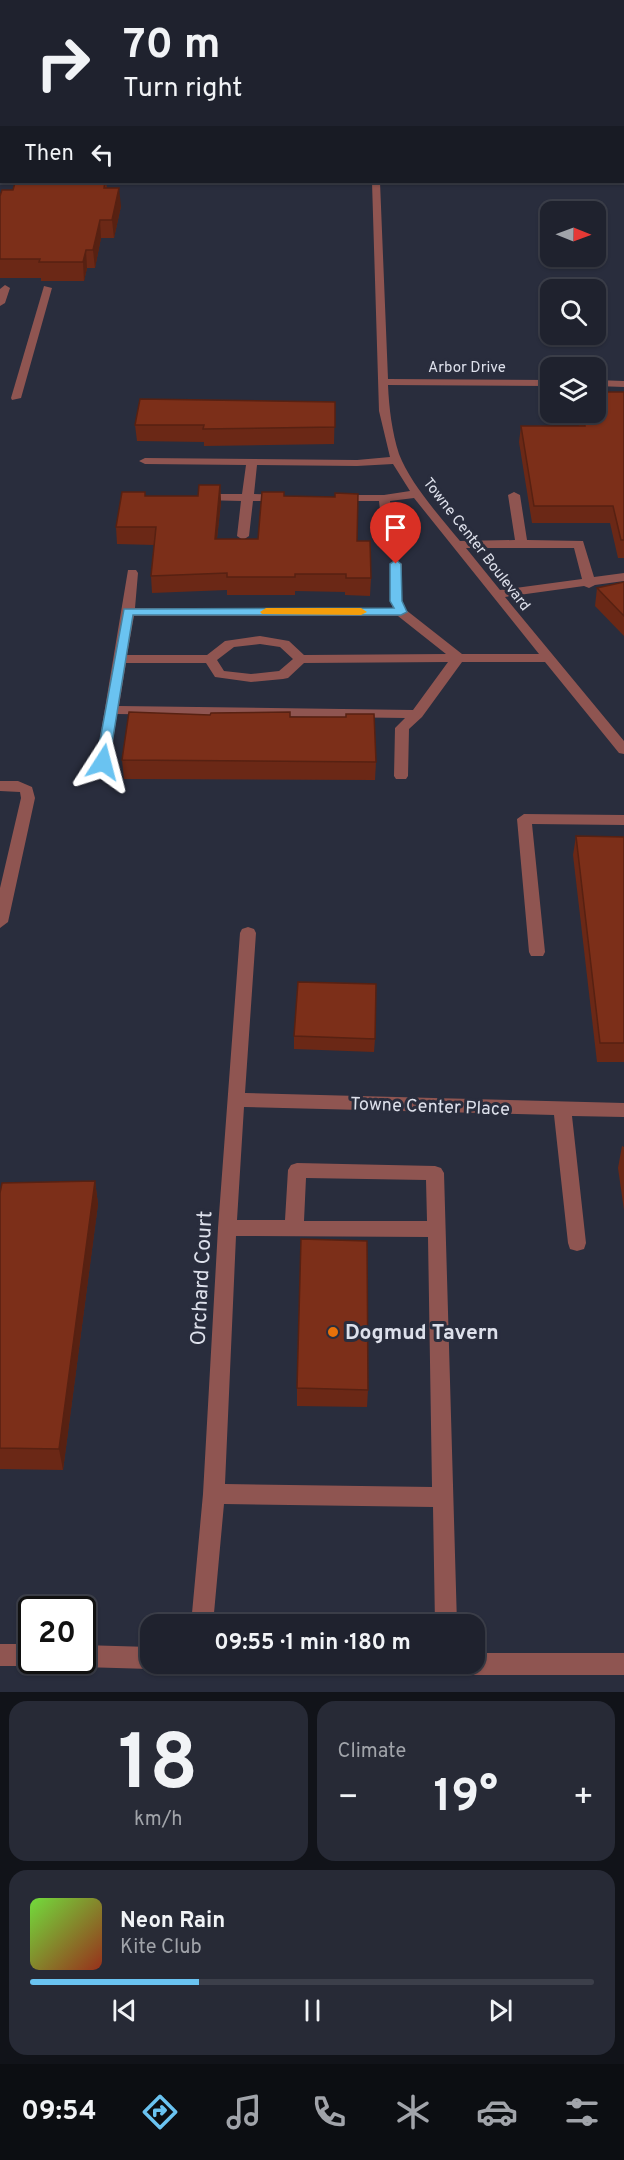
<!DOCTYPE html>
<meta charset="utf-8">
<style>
body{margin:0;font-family:Overpass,sans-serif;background:#272a36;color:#f1f3f6;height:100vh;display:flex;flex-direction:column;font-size:22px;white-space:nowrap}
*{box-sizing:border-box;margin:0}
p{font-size:20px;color:#a1a4aa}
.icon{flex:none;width:33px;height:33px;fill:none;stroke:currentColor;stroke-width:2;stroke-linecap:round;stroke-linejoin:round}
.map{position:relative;height:1692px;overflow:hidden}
.sheet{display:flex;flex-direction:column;gap:9px;padding:9px;background:#111319;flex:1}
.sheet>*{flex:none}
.hud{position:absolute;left:0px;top:0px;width:624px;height:183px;box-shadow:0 2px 4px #0004,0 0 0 2px #3c3f4a;background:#1f222e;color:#f1f3f6;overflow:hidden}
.needle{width:39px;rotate:91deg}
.tools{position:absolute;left:540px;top:201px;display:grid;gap:12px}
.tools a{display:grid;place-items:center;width:66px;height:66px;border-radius:12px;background:#1f222e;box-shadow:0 2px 4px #0004,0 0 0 2px #3c3f4a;font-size:30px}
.speed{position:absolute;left:18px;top:1596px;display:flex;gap:12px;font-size:30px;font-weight:700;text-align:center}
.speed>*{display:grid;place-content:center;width:78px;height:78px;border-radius:50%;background:#1f222e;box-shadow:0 2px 4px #0004,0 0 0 2px #3c3f4a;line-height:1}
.speed .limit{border:3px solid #111;border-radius:9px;background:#fff;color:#111}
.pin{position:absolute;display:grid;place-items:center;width:51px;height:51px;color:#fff;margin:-62px -26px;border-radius:50% 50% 50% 0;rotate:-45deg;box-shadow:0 0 6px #0007}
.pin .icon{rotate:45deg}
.me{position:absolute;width:66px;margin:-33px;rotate:9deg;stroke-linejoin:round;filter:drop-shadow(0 0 4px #0008)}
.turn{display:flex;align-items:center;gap:21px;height:126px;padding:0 24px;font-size:27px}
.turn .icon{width:78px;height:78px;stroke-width:2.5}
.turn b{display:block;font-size:42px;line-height:51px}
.then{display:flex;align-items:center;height:57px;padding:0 24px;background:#0003;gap:12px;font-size:22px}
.big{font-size:45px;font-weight:700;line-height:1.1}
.sheet .widget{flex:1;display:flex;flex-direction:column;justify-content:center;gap:9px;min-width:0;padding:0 21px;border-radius:18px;background:#272a36}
.sheet .dial{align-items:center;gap:0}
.dial b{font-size:78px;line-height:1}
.song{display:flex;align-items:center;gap:18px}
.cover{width:72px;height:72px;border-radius:9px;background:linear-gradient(135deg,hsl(100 70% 55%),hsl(10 70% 35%))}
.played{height:6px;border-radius:3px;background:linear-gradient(90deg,#6ac3f1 30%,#3c3f4a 30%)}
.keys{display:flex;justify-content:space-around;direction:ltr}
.heat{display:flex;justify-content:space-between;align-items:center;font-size:33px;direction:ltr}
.sheet .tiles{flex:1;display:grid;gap:9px;grid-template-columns:1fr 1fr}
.widget:last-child{grid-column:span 2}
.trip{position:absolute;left:140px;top:1614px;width:345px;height:60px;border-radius:18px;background:#1f222e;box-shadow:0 2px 4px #0004,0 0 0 2px #3c3f4a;font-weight:700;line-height:60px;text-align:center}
.dock{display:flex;height:96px;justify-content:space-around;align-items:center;background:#0c0e12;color:#a1a4aa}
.dock .icon{width:42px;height:42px}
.dock .current{color:#6ac3f1}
.dock b{font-size:27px;color:#f1f3f6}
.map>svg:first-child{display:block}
</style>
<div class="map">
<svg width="624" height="1692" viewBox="0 0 624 1692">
<rect width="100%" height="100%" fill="#292d3d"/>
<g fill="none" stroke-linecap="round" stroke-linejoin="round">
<g fill="#8f5551" fill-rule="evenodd">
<path d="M 11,0 L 18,0 L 19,2 L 12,2 Z"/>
<rect x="239" y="0" width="6" height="2"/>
<rect x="349" y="0" width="6" height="2"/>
<path d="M 521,0 L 527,0 L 528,2 L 521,2 Z"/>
<rect x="0" y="28" width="2" height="4"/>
<rect x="622" y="32" width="2" height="4"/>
<path d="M 0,45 L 2,45 L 0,50 Z"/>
<rect x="622" y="111" width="2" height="4"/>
<rect x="622" y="123" width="2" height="5"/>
<path d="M 372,182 L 380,182 L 388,379 L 550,380 L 550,386 L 388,385 C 389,408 392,432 399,454 C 410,483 440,517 460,541 L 515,540 L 508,495 L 514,492 L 520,495 L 527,540 L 583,541 L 594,577 L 624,573 L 624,581 L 595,585 L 589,588 L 584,586 L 505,597 L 624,741 L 624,754 L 619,753 L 545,662 L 462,662 L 422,717 L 409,729 L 408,776 L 406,779 L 396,779 L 394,776 L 395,728 L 405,718 L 117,714 L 110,762 L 103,766 L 98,765 L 96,762 L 128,570 L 136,570 L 138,573 L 135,608 L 393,608 L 390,601 L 390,564 L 396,560 L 402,564 L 402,601 L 406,610 L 462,654 L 539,654 L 414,498 L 390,501 L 396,546 L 390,550 L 384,546 L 379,501 L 339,501 L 333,498 L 339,495 L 384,495 L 410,491 L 393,464 L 357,466 L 257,465 L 254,494 L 282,495 L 288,498 L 282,501 L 253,501 L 249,536 L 243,540 L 237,536 L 241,501 L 201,500 L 195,497 L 201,494 L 242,494 L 246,465 L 145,464 L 139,461 L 145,458 L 357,460 L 390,457 L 379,411 ZM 466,548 L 574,548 L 582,579 L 500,590 ZM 134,616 L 398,616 L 446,654 L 304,655 L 289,641 L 260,636 L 225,641 L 207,655 L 127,655 ZM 260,644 L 280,647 L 293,659 L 279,671 L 251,674 L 224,671 L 217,660 L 234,647 ZM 448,662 L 413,710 L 119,706 L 126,663 L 206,663 L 215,677 L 251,682 L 283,679 L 288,678 L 304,663 Z"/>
<path d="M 5,285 L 10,288 L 5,303 L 0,306 L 0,289 Z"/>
<path d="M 44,286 L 52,288 L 21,398 L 12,400 L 11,398 Z"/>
<path d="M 596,380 L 624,381 L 624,387 L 596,386 Z"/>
<path d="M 0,781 L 18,781 L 32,787 L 35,798 L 8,922 L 0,928 L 0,888 L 21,798 L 20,792 L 0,791 Z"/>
<path d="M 524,814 L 624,815 L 624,825 L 532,824 L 545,952 L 543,956 L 531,956 L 529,952 L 517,819 Z"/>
<path d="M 248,927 L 254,929 L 256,933 L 245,1093 L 624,1103 L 624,1117 L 572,1116 L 586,1243 L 584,1249 L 577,1251 L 570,1249 L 568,1243 L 554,1115 L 244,1107 L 237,1220 L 285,1220 L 288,1170 L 291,1165 L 297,1163 L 435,1166 L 441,1168 L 444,1173 L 457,1624 L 435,1624 L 433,1507 L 224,1504 L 213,1624 L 191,1624 L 203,1494 L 218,1228 L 240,933 L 242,929 ZM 306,1178 L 426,1180 L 427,1221 L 304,1221 ZM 236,1236 L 428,1237 L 432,1487 L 225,1484 Z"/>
<path d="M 0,1644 L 32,1644 L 32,1660 L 41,1660 L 40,1663 L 32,1666 L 0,1666 Z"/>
<path d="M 82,1645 L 150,1647 L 150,1664 L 159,1664 L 150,1669 L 82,1667 L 74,1664 L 72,1660 L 82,1660 Z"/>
<path d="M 474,1653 L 624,1653 L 624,1675 L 430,1675 L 422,1672 L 419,1664 L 474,1664 Z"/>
</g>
</g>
<g fill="#6b2816">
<path d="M 25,182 L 106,182 L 107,188 L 121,206 L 114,238 L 101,238 L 95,268 L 87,268 L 84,281 L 41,281 L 41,278 L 0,278 L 0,196 L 13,190 Z"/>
<path d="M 624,392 L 624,558 L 618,558 L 610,523 L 532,523 L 519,442 L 521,426 L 579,426 L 576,412 L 596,412 Z"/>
<path d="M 335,402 L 334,444 L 204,446 L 204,442 L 137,441 L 135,425 Z"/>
<path d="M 220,485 L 221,502 L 217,539 L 258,539 L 284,496 L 357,541 L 371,578 L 370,596 L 345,595 L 345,592 L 295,591 L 295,595 L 227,595 L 227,590 L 152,593 L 151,576 L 154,545 L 117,544 L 116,527 L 146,496 L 198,496 Z"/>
<path d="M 624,582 L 624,636 L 595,606 L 597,588 Z"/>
<path d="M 210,715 L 290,717 L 376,762 L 375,780 L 124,779 L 122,760 Z"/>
<path d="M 576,836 L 624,837 L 624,1062 L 597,1062 L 573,855 Z"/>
<path d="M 294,1036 L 375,1039 L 374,1052 L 294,1049 Z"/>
<path d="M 622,1146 L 624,1147 L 624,1210 L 618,1168 Z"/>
<path d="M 95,1181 L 98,1204 L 63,1470 L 0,1469 L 0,1193 Z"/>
<path d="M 297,1388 L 368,1390 L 367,1407 L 297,1406 Z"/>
</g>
<g fill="#572112">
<path d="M 119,188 L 121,206 L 114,238 L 112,220 Z"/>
<path d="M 100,220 L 101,238 L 95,268 L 93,250 Z"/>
<path d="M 86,250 L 87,268 L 84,281 L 83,262 Z"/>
<path d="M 220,485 L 221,502 L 215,556 L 215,539 Z"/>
<path d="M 95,1181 L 98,1204 L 63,1470 L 59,1449 Z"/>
</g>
<g fill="#7c2f19" stroke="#572112" stroke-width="1.5">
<path d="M 25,182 L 105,182 L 104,188 L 119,188 L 112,220 L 100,220 L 93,250 L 86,250 L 83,262 L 39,262 L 40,259 L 0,259 L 0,196 L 2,190 L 13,190 L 15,183 L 24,183 Z"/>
<path d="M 596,392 L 624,392 L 624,540 L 621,540 L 613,506 L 534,506 L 521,426 L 585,426 L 582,412 L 596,412 Z"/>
<path d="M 140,399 L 335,402 L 335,427 L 203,429 L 204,425 L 135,425 Z"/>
<path d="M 199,485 L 220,485 L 215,539 L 258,539 L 262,492 L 284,492 L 284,496 L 335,497 L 335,493 L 358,494 L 357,541 L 370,541 L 371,578 L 346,578 L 346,574 L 295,574 L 295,577 L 227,577 L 227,573 L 151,576 L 156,527 L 116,527 L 122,492 L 145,492 L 145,496 L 198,496 Z"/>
<path d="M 624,582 L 624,616 L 597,588 Z"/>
<path d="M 129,712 L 210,715 L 211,713 L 290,712 L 290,717 L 346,717 L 346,714 L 374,714 L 376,762 L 122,760 Z"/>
<path d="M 576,836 L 624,837 L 624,1043 L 600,1043 Z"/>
<path d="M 298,982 L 376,984 L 375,1039 L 294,1036 Z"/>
<path d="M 95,1181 L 59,1449 L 0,1448 L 0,1193 L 2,1183 Z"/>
<path d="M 301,1239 L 367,1241 L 368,1390 L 297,1388 Z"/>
</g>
<path fill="#6ac3f1" stroke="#457f9d" stroke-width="1.5" d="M 396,560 L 401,564 L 402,601 L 407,612 L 401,615 L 133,615 L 109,762 L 103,766 L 98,765 L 96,762 L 124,609 L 394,608 L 390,601 L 390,564 Z"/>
<path fill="#f59e0b" d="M 266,608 L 361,608 L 367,612 L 361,615 L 262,614 L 260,612 Z"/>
<circle fill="#e8710a" stroke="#292d3d" stroke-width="2" cx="333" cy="1332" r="6"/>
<g text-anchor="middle" stroke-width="6" stroke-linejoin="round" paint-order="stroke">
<g font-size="15" fill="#dde0eb" stroke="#292d3d">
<text x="467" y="372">Arbor Drive</text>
<text transform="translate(477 544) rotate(52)" y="5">Towne Center Boulevard</text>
</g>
<g font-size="18" fill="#dde0eb" stroke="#292d3d">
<text transform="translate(430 1106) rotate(2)" y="6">Towne Center Place</text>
</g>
<g font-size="21" fill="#dde0eb" stroke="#292d3d">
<text transform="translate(201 1278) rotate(-87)" y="7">Orchard Court</text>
</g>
<g font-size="21" font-weight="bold" fill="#dde0eb" stroke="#292d3d" text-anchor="start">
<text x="345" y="1339">Dogmud Tavern</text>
</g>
</g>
</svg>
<div class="tools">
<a><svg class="needle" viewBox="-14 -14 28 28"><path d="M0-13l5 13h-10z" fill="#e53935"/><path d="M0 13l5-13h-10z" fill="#a1a4aa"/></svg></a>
<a><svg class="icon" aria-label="search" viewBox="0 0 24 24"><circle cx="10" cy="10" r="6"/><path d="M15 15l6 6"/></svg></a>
<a><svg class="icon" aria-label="layers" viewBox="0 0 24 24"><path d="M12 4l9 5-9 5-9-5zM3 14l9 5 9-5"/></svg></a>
</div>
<div class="speed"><div class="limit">20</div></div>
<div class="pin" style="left:396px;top:564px;background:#d93025"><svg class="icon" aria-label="arrive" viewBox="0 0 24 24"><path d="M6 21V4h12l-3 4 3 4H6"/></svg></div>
<svg class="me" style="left:103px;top:762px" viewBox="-20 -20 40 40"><path d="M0-17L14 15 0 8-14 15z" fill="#6ac3f1" stroke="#fff" stroke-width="4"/></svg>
<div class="trip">09:55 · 1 min · 180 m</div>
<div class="hud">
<div class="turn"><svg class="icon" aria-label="right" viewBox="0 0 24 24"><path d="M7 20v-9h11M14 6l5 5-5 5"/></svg><div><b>70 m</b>Turn right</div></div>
<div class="then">Then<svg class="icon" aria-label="left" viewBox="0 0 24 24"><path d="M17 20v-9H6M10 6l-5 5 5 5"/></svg></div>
</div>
</div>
<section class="sheet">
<div class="tiles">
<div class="widget dial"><b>18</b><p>km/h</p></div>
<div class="widget"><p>Climate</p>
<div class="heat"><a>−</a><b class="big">19°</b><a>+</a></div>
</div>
<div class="widget">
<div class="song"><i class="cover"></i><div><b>Neon Rain</b><p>Kite Club</p></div></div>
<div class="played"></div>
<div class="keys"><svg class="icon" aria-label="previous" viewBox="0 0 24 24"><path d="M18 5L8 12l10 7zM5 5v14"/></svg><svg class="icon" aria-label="pause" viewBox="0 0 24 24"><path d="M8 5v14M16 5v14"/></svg><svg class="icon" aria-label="next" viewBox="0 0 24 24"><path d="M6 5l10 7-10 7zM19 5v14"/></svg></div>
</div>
</div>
</section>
<nav class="dock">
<b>09:54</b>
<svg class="icon current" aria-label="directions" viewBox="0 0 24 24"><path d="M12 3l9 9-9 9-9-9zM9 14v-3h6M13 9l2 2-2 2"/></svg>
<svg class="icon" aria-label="music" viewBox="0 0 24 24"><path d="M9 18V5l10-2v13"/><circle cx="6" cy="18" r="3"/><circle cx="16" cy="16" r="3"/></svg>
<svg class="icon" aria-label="phone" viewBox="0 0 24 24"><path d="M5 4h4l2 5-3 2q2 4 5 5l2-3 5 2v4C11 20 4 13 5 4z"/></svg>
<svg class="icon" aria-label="climate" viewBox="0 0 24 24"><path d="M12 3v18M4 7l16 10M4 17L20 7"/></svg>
<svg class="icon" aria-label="car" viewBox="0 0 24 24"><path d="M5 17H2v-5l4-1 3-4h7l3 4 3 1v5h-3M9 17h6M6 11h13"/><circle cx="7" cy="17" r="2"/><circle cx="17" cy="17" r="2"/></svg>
<svg class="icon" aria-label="filters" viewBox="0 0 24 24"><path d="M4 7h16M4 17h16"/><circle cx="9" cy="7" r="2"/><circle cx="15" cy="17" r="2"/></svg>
</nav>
